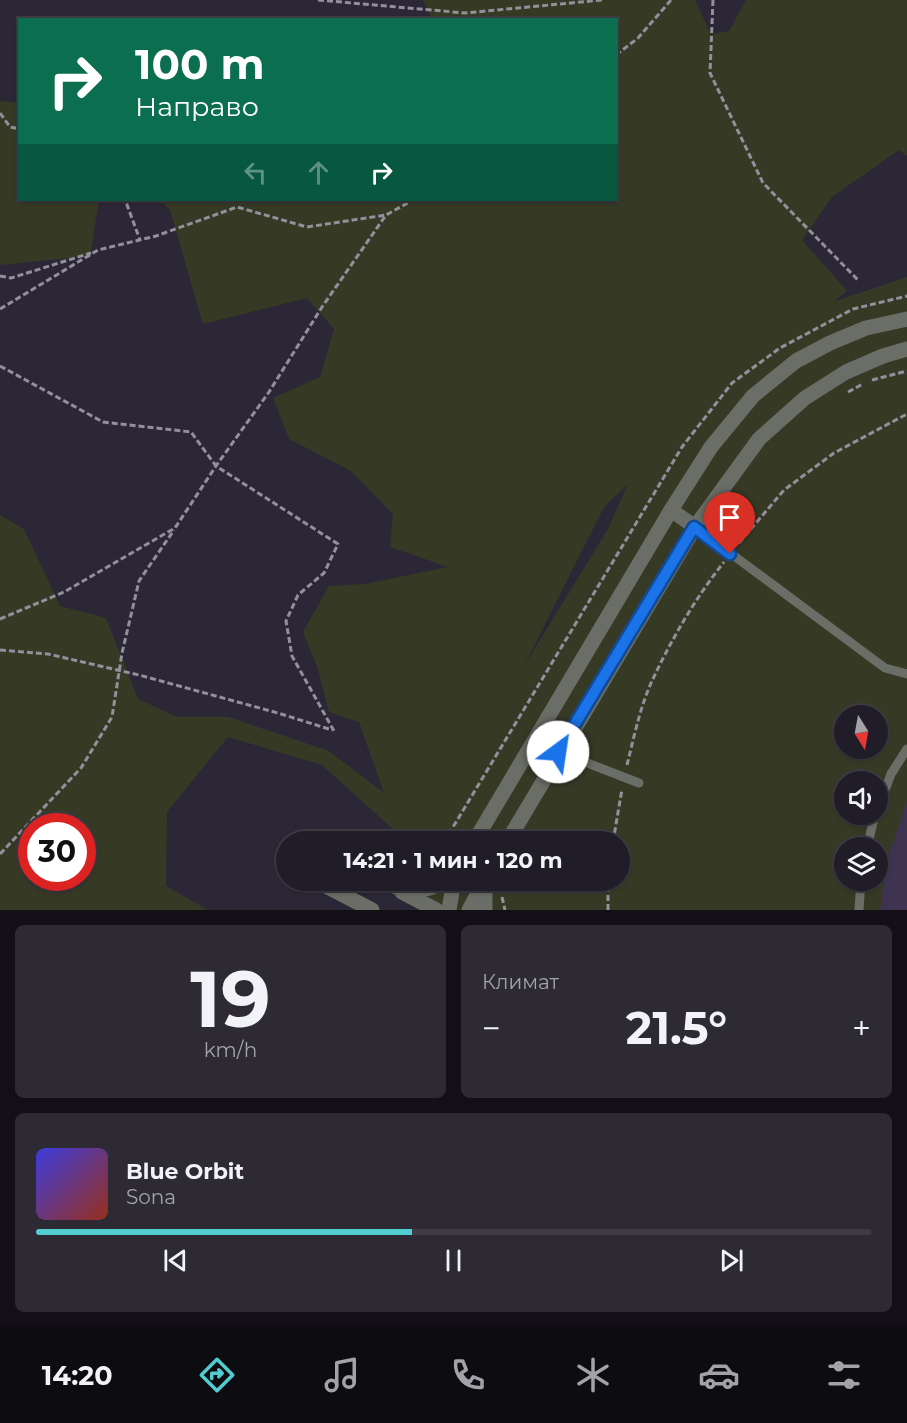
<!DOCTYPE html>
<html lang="ru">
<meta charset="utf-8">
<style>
body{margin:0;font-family:Montserrat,sans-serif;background:#2d2a34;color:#f1f3f6;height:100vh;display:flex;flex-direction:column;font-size:22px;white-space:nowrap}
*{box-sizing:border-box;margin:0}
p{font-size:20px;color:#a2a2a8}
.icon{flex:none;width:33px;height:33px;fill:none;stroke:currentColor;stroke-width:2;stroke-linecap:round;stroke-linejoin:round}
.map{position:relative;height:910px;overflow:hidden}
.details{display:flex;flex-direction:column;gap:15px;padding:15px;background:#121016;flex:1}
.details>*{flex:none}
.banner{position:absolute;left:18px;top:18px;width:600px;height:183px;border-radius:0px;box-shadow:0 2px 4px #0004,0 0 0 2px #3e3b45;background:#0b6e4f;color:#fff;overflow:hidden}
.needle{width:39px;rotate:169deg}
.fabs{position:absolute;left:834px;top:705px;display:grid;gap:12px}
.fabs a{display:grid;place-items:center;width:54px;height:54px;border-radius:50%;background:#211d28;box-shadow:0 2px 4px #0004,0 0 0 2px #3e3b45;font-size:30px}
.speed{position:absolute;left:18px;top:813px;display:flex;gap:12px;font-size:30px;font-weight:700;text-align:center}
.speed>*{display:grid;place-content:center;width:78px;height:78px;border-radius:50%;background:#211d28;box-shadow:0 2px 4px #0004,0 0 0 2px #3e3b45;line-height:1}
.speed .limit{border:9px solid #d22;background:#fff;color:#111}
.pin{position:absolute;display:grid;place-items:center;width:51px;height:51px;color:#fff;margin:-62px -26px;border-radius:50% 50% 50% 0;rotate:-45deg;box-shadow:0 0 6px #0007}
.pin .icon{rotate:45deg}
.me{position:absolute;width:66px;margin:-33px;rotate:31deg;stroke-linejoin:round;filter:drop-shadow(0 0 4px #0008)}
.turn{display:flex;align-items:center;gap:21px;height:126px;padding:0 18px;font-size:27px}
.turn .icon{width:78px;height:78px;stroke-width:2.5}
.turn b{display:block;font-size:42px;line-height:51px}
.lanes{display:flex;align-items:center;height:57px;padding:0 18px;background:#0003;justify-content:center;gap:30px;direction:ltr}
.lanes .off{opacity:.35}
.big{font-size:45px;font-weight:700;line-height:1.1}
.details .widget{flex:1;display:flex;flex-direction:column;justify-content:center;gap:9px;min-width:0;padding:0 21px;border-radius:9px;background:#2d2a34}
.details .dial{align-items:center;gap:0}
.dial b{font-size:78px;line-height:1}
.song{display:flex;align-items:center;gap:18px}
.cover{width:72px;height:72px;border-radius:9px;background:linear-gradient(135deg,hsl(240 70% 55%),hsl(10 70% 35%))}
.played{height:6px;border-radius:3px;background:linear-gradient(90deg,#51ccd1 45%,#3e3b45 45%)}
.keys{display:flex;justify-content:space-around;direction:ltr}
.heat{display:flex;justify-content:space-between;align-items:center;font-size:33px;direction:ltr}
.details .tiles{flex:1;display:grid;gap:15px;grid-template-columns:1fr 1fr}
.widget:last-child{grid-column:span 2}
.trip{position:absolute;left:276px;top:831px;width:354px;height:60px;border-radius:30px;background:#211d28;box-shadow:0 2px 4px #0004,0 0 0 2px #3e3b45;font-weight:700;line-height:60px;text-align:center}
.tabs{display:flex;height:96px;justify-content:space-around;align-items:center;background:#0d0c10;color:#a2a2a8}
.tabs .icon{width:42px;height:42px}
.tabs .active{color:#51ccd1}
.tabs b{font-size:27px;color:#f1f3f6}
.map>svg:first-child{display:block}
</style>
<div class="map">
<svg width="907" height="910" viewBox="0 0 907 910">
<rect width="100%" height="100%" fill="#2c2736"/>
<g fill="#363a25" fill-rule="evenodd">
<path d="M 423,0 L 695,0 L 711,34 L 729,31 L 746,0 L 907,0 L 907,156 L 899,150 L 832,197 L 802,240 L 847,291 L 833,302 L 907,277 L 907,910 L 427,910 L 420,881 L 620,880 L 620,842 L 406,841 L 322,765 L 228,737 L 167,812 L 166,886 L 208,910 L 0,910 L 0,515 L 24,529 L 60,606 L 106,618 L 138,699 L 177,717 L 228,717 L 329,751 L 384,793 L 359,722 L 329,712 L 318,669 L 303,632 L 329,586 L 365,584 L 448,567 L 390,547 L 393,514 L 351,471 L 289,439 L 273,398 L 320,377 L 334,329 L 307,298 L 203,324 L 170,210 L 159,200 L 616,200 L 616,20 L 432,19 ZM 628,484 L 608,529 L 524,666 L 604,507 ZM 844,716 L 878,716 L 878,748 L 844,748 ZM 844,782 L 878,782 L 878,814 L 844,814 ZM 32,826 L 82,826 L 82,878 L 32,878 ZM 844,848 L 878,848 L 878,880 L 844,880 Z"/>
<path d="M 0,101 L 19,103 L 20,200 L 99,200 L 90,256 L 0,265 Z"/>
</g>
<path fill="#3e3452" d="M 907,801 L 907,910 L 880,910 L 887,861 Z"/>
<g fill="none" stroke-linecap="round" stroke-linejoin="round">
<g stroke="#938f9b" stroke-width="3" stroke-dasharray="6 3" stroke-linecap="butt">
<path d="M 318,0 L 465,13 L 602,0"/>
<path d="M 713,0 L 710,73 L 763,183 L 858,280"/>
<path d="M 616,55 L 638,38 L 671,0"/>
<path d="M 0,113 L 10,127 L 20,129"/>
<path d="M 119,200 L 126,202 L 140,240"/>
<path d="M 0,276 L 11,278 L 91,253"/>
<path d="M 0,309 L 98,250 L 156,236 L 237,207 L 307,227 L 386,215"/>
<path d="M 0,366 L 103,422 L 191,432 L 216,466 L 338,544 L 324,573 L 298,595 L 286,621 L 292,656 L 334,731"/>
<path d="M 872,380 L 907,371"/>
<path d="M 848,392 L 863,384"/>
<path d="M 739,543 L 784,490 L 834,453 L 907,414"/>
<path d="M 0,619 L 64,592 L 175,528 L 216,466 L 269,392 L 322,307 L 386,215 L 413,200"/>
<path d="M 0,650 L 48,654 L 139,675 L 278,713 L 332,730"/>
<path d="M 627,765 C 634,737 640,707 652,681 C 671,640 696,597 724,562"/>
<path d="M 444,842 L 682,447 L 732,383 L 780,348 L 853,309 L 907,296"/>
<path d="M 613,842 L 622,789"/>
<path d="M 0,854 L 81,768 L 112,717 L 122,653 L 139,581 L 174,530"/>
<path d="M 502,897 L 505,910"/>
<path d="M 608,910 L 608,880"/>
</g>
<g stroke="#6b6e66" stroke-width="9">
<path d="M 695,527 L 885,668 L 907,674"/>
<path d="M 559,752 L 639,783"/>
<path d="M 878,809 L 891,774 L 907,749"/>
<path d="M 867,848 L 875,814"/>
<path d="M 859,910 L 861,880"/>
</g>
<g stroke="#6b6e66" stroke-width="15">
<path d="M 671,510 L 695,527"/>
<path d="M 474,842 L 671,510 L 711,447 L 753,396 L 796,361 L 830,343 L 866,328 L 907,319"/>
<path d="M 507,842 L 695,527 L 759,439 L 805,398 L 846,372 L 883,356 L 907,349"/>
<path d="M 381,880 C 401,892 425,895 445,880"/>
<path d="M 326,886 L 372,910"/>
<path d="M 402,892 L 436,910"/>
<path d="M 449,910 L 454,880"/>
<path d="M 469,910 L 485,880"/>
<path d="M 485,910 L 485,893 L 488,883"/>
</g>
</g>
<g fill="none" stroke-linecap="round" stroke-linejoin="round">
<defs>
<path id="route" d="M 558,752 L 694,527 L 730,554"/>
</defs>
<use href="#route" stroke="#114b97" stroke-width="15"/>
<use href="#route" stroke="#1a73e8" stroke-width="10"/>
</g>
</svg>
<div class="fabs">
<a><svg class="needle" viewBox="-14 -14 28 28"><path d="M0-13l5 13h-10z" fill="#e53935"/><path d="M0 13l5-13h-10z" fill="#a2a2a8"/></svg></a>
<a><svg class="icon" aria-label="sound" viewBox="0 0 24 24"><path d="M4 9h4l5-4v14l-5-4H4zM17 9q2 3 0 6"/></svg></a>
<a><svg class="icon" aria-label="layers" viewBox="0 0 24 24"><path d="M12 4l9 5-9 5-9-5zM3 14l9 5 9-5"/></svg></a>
</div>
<div class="speed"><div class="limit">30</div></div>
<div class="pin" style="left:730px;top:554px;background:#d93025"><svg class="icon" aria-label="arrive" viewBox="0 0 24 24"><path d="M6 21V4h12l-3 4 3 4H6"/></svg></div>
<svg class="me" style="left:558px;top:752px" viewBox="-20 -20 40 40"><circle r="19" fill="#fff"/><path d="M0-13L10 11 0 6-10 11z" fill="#1a73e8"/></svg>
<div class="trip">14:21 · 1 мин · 120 m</div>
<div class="banner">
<div class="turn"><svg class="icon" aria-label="right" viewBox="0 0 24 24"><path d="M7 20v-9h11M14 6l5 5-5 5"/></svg><div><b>100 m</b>Направо</div></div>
<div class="lanes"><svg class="icon off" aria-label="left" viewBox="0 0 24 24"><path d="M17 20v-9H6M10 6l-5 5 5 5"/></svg><svg class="icon off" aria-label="ahead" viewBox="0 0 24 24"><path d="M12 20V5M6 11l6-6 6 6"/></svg><svg class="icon" aria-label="right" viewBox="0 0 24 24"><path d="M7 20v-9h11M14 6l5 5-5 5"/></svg></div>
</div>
</div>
<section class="details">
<div class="tiles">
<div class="widget dial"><b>19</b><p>km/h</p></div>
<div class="widget"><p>Климат</p>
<div class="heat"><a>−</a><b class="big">21.5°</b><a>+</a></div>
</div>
<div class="widget">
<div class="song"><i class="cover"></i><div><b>Blue Orbit</b><p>Sona</p></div></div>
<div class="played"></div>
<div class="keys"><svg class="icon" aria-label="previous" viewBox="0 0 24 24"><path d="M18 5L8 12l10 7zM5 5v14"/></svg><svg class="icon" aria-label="pause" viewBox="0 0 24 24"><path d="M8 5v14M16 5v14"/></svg><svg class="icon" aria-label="next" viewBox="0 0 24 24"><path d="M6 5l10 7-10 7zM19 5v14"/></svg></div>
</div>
</div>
</section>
<nav class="tabs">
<b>14:20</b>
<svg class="icon active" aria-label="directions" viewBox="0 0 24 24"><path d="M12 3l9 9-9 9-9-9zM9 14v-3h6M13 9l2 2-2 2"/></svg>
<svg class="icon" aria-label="music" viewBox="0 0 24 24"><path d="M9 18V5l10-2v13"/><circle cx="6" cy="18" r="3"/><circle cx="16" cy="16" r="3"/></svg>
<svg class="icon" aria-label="phone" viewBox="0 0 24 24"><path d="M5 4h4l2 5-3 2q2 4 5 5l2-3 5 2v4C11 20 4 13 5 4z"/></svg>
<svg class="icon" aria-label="climate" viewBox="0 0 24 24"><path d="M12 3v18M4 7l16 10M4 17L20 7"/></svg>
<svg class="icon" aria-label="car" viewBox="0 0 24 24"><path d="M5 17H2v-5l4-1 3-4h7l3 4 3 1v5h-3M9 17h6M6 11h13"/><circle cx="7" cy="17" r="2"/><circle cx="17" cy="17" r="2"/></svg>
<svg class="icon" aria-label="filters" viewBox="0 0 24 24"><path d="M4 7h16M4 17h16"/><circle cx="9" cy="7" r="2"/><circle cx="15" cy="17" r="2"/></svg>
</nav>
